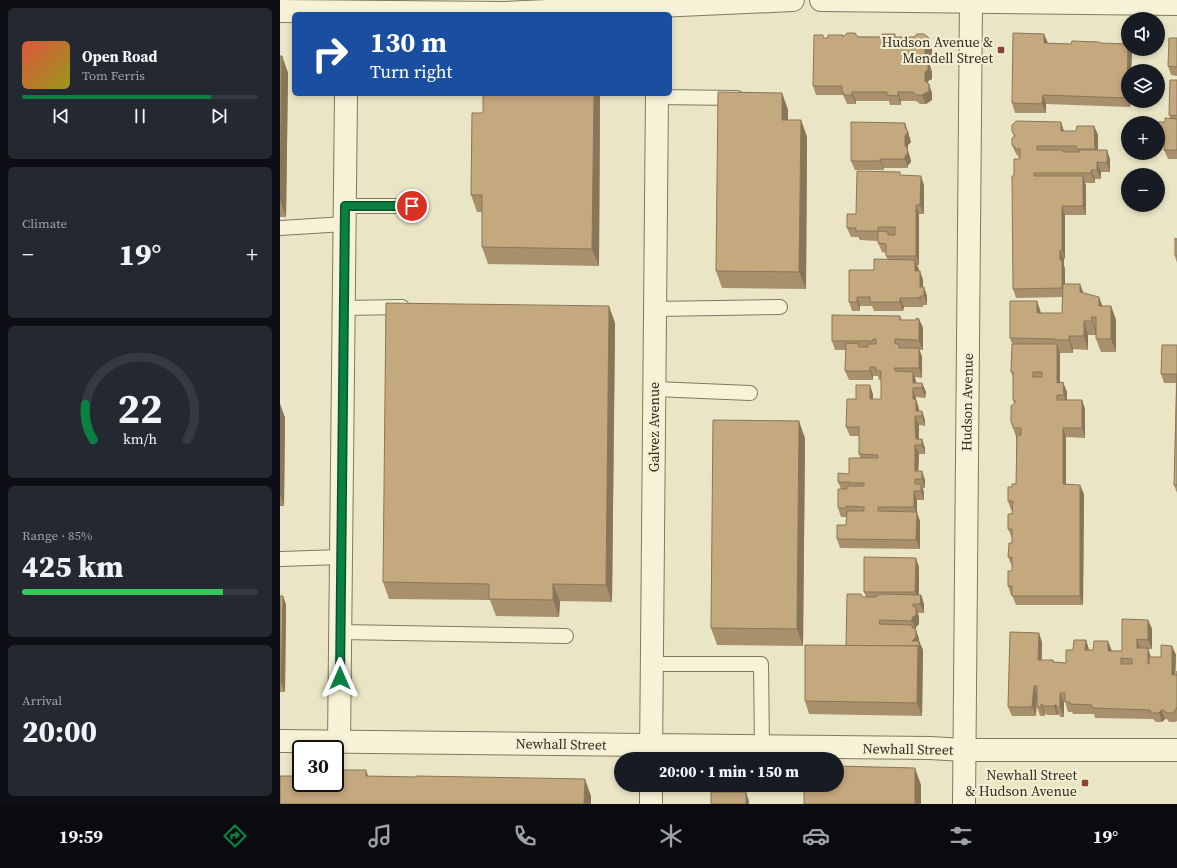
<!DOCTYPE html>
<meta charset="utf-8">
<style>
body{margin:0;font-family:"Source Serif 4",serif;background:#242831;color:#f1f3f6;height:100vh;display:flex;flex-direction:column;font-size:15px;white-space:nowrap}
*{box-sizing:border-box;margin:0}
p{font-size:13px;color:#9ea1a6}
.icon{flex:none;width:22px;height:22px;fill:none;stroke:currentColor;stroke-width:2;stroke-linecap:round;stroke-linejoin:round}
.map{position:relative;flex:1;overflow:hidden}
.details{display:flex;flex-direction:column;gap:8px;padding:8px;background:#0d0f14;width:280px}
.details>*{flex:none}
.hud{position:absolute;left:12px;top:12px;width:380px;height:84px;border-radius:6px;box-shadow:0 2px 6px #0003;background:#1a4fa0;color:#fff;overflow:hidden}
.fabs{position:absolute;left:841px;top:12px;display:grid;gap:8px}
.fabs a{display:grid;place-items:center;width:44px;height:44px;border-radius:50%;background:#171b24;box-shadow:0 2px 6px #0003;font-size:20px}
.speed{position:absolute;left:12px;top:740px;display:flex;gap:8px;font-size:20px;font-weight:700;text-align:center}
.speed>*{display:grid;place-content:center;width:52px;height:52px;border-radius:50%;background:#171b24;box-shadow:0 2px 6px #0003;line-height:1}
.speed .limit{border:2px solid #111;border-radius:6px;background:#fff;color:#111}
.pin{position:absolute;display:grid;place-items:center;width:34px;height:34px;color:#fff;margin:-17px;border:2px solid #fff;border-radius:50%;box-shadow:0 1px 4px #0007}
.me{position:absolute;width:44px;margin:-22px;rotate:0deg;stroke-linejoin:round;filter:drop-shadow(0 0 3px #0008)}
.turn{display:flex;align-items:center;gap:14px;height:84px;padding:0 12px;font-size:18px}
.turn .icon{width:52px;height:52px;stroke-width:2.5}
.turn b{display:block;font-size:28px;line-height:34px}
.big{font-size:30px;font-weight:800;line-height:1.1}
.details .tile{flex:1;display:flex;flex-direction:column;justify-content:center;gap:6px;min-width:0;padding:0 14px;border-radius:6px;background:#242831}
.details .dial{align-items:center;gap:0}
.dial svg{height:104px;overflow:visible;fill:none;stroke:#363941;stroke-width:7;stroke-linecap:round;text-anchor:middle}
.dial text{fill:#f1f3f6;stroke:none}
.song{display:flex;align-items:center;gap:12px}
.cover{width:48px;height:48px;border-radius:6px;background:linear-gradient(135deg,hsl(10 70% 55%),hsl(60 70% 35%))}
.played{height:4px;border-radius:2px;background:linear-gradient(90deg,#0b8043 80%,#363941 80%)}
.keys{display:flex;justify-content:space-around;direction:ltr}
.heat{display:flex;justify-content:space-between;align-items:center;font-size:22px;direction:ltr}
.charge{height:6px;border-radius:3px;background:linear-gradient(90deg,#34c759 85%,#363941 0)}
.trip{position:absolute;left:334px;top:752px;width:230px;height:40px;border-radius:20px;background:#171b24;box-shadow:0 2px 6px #0003;font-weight:800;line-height:40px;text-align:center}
.menu{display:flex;height:64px;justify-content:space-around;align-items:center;background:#090b0e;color:#9ea1a6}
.menu .icon{width:28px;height:28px}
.menu .active{color:#0b8043}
.menu b{font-size:18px;color:#f1f3f6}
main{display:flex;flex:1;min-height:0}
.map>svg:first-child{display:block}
</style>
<main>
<section class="details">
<div class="tile">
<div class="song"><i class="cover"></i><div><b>Open Road</b><p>Tom Ferris</p></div></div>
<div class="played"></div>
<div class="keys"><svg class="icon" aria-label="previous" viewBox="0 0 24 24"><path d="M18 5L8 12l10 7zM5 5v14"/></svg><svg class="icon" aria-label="pause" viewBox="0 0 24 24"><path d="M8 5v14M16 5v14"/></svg><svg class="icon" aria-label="next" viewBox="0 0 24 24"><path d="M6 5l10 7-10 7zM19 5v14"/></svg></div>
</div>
<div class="tile"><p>Climate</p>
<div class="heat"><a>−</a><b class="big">19°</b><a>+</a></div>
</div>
<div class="tile dial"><svg viewBox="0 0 100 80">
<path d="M14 69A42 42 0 1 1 86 69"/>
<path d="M14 69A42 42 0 0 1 8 42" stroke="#0b8043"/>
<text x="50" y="56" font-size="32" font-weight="700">22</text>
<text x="50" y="72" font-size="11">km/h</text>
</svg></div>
<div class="tile"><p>Range · 85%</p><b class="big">425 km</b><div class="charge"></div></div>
<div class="tile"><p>Arrival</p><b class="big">20:00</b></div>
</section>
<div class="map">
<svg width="897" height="804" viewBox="0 0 897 804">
<rect width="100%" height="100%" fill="#eae5c5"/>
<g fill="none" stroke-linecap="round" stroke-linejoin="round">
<defs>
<g id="service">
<path d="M 377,97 L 457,98"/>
<path d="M 65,206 L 141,206"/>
<path d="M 0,228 L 65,224"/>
<path d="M 64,308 L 122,307"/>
<path d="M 375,309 L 500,307"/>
<path d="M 375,389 L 470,393"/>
<path d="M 0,559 L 61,557"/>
<path d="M 61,632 L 286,636"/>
<path d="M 372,664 L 481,664 L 482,747"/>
</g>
<g id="minor">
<path d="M 541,0 L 897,4"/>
<path d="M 0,11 L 223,13 L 513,0"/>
<path d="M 0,741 L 650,748 L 684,750 L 897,750"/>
<path d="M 59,742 L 66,94"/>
<path d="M 371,759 L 377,94"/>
<path d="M 371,804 L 371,785"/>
<path d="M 684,804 L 691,0"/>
</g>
</defs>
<use href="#service" stroke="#83785d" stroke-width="16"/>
<use href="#minor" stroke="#83785d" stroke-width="24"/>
<use href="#service" stroke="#f5f2d7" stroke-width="14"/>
<use href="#minor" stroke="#f5f2d7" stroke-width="22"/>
</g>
<g fill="#a9906c">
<path d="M 563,35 L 563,36 L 649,38 L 652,48 L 652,54 L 649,57 L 649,63 L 652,72 L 652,79 L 648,81 L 648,84 L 652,93 L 652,100 L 646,104 L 640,104 L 636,101 L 621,101 L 621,105 L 610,105 L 609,101 L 576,101 L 576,104 L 567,104 L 563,95 L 536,95 L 533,86 L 545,38 L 548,38 Z"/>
<path d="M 897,38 L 897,76 L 891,75 L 888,66 Z"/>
<path d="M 768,43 L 791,44 L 820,43 L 850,49 L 852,54 L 851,71 L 848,71 L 848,101 L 851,101 L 850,107 L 766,104 L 766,113 L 735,113 L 732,103 Z"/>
<path d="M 0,56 L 2,56 L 8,73 L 6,217 L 0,217 Z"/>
<path d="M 897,80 L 897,159 L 888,159 L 884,150 L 885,146 L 880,145 L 878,139 L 878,123 L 885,122 L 890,118 L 889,115 Z"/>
<path d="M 502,93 L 508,110 L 508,120 L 521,120 L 527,137 L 526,289 L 442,288 L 436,271 Z"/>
<path d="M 320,94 L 319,266 L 208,264 L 202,247 L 202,212 L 197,212 L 191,195 L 203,113 Z"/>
<path d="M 814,126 L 818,135 L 818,150 L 830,159 L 830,172 L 821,172 L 821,179 L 815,179 L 815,183 L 805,183 L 806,186 L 806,215 L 785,215 L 785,259 L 784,259 L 784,266 L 785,269 L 785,284 L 800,284 L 803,293 L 823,306 L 831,306 L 836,320 L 836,352 L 821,352 L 816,339 L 816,335 L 808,335 L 808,350 L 793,349 L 793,353 L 780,353 L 779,352 L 780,382 L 787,392 L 787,400 L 802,400 L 805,409 L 805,438 L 786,437 L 786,484 L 804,494 L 803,605 L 736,605 L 732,595 L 731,595 L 728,586 L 732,571 L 732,566 L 728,557 L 732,543 L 732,538 L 728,529 L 732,514 L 732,510 L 731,510 L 728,501 L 732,487 L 736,484 L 736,437 L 731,422 L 734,403 L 733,400 L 733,377 L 731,372 L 732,344 L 730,338 L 757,301 L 761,313 L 782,313 L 783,297 L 736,298 L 733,289 L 734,176 L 740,158 L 739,158 L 738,156 L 736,154 L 732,145 L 734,137 L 732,131 L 796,131 Z"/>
<path d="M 629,132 L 629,135 L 631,142 L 628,145 L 628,151 L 630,157 L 631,162 L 628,165 L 628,168 L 604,168 L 604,170 L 575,170 L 571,161 Z"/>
<path d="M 621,175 L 644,185 L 644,214 L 639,214 L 639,265 L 637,265 L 639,271 L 640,271 L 643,280 L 643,287 L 647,296 L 647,305 L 643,305 L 643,307 L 624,307 L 623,311 L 594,311 L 592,306 L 580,306 L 580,311 L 572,311 L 569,302 L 594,270 L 608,260 L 606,256 L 606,253 L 602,252 L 598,243 L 598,241 L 580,240 L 578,237 L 571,237 L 567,228 L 576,214 Z"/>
<path d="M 897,239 L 897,263 L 895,256 Z"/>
<path d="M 620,316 L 622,320 L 637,320 L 639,319 L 643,328 L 643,350 L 640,350 L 639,349 L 642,357 L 642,378 L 635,377 L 636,381 L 636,383 L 642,383 L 646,392 L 645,398 L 636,397 L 636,400 L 639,409 L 639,411 L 645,420 L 645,426 L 639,425 L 639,439 L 645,448 L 645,454 L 639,454 L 638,471 L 645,480 L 645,488 L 643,488 L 644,493 L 644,500 L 637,500 L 637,513 L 640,521 L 640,549 L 560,548 L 557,539 L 566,525 L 567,517 L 561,517 L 558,508 L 561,489 L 558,482 L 569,474 L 580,458 L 579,454 L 579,436 L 570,436 L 566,427 L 576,399 L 593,394 L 593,399 L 601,399 L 601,380 L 599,380 L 598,376 L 593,376 L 593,380 L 569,380 L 565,371 L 566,350 L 555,350 L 552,341 Z"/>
<path d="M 335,323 L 332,602 L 280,601 L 279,617 L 216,616 L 210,600 L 109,599 L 103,582 Z"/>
<path d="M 897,345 L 897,493 L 894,485 L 896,383 L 884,383 L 881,374 Z"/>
<path d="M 0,404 L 5,418 L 4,506 L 0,506 Z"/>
<path d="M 525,438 L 523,646 L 437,645 L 431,628 Z"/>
<path d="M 639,567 L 639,595 L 641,595 L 644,604 L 644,613 L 638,613 L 639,617 L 639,624 L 636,627 L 636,630 L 639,639 L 639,641 L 643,650 L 642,716 L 529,714 L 525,701 L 566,646 L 582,597 L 586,597 L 584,592 Z"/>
<path d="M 0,596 L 3,596 L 6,605 L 5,692 L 0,692 Z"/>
<path d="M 868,620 L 872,629 L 872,649 L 868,649 L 871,657 L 881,657 L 892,646 L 896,655 L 895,675 L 897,675 L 897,671 L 897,721 L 895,722 L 889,722 L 887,719 L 885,719 L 882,722 L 876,722 L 873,719 L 815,718 L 814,714 L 793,714 L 792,712 L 788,712 L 785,702 L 784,702 L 784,717 L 780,717 L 779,714 L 777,715 L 767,715 L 765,713 L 765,716 L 760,716 L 757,707 L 757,695 L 756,716 L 732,716 L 728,707 L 762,642 L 762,660 L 773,660 L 774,662 L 786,663 L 793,650 L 806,640 L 809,650 L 842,651 Z"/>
</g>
<g fill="#897658">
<path d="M 764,34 L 768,43 L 764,43 Z"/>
<path d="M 649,38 L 652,48 L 652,54 L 649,57 L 649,63 L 652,72 L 652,79 L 648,81 L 649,90 L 645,81 L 645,48 Z"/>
<path d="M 848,49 L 850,49 L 852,54 L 851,71 L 848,71 L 848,100 L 847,98 Z"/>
<path d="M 2,56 L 8,73 L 6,217 L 0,200 Z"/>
<path d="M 649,84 L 652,93 L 652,100 L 646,104 L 642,95 Z"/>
<path d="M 572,92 L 576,101 L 576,104 L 572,95 Z"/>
<path d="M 618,92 L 621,101 L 621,105 L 618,96 Z"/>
<path d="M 502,93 L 508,110 L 508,136 L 502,120 Z"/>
<path d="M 314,94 L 320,94 L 319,266 L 312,249 Z"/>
<path d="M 763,95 L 766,104 L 766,113 L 762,104 Z"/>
<path d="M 848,101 L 851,101 L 850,107 Z"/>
<path d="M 521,120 L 527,137 L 526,289 L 519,272 Z"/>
<path d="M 781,122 L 784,131 L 781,131 Z"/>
<path d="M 625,123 L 631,142 L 628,145 L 628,151 L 630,157 L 631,162 L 628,165 L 628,168 L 625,159 Z"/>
<path d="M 814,126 L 818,135 L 818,158 L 815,149 Z"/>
<path d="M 827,150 L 830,159 L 830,172 L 827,163 Z"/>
<path d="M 600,159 L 604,168 L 604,170 L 600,161 Z"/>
<path d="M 817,162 L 821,172 L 821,179 L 817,170 Z"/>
<path d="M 811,170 L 815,179 L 815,183 L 811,173 Z"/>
<path d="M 641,176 L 644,185 L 644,214 L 640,205 Z"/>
<path d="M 803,176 L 806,186 L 806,215 L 803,206 Z"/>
<path d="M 636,205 L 639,214 L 639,265 L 636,256 Z"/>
<path d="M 782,206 L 785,215 L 785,259 L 782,250 Z"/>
<path d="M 780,250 L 784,259 L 784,266 L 785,269 L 785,297 L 782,288 L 780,260 Z"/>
<path d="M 635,260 L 639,269 L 639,281 L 635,271 Z"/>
<path d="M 640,271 L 643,280 L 643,296 L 640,287 Z"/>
<path d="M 800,284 L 805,297 L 800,292 Z"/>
<path d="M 644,287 L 647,296 L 647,305 L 644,296 Z"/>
<path d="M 640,296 L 643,305 L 643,307 L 640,298 Z"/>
<path d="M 577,297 L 580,306 L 580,311 L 577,302 Z"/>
<path d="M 819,297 L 824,310 L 819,306 Z"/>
<path d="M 620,298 L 624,307 L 623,311 L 620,302 Z"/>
<path d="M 757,301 L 761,314 L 757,313 Z"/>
<path d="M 329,306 L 335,323 L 332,602 L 326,585 Z"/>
<path d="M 831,306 L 836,320 L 836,352 L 831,339 Z"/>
<path d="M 811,317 L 816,330 L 816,335 L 812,321 Z"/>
<path d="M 639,319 L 643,328 L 643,350 L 639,341 Z"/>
<path d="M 804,321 L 808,335 L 808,350 L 804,336 Z"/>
<path d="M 789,336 L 793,349 L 793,353 L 789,340 Z"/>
<path d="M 777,344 L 780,353 L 780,392 L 777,383 Z"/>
<path d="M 639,348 L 642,357 L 642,378 L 639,368 Z"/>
<path d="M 590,367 L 593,376 L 593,380 L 590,371 Z"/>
<path d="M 633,372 L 636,381 L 636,388 L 633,383 Z"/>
<path d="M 783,382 L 787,392 L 787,404 L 784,395 Z"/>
<path d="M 642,383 L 646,392 L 645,398 L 642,388 Z"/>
<path d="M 590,385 L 593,394 L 593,408 L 590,399 Z"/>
<path d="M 633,388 L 639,409 L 639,416 L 638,416 L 633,399 Z"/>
<path d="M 802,400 L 805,409 L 805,438 L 802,428 Z"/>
<path d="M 0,404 L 5,418 L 4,506 L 0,494 Z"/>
<path d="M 642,411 L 645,420 L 645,426 L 642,416 Z"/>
<path d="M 635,416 L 639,425 L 639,445 L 636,439 Z"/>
<path d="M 519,421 L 525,438 L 523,646 L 517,629 Z"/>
<path d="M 783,428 L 786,437 L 786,494 L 783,484 Z"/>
<path d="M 642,439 L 645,448 L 645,454 L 642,445 Z"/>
<path d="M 635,445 L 639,454 L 638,479 L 635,471 Z"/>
<path d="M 642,471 L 645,480 L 645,488 L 642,479 Z"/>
<path d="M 641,484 L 644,493 L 644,500 L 641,491 Z"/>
<path d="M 800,485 L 804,494 L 803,605 L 800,596 Z"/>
<path d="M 634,491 L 637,500 L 637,513 L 640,521 L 640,549 L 636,540 L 637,516 L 634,507 Z"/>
<path d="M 636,558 L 639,567 L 639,601 L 635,592 Z"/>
<path d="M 273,584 L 280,601 L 279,617 L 273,600 Z"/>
<path d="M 641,595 L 644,604 L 644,613 L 640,604 Z"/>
<path d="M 3,596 L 6,605 L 5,692 L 1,682 Z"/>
<path d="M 633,604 L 636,613 L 636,608 L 639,617 L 639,624 L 636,627 L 636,630 L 632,621 Z"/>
<path d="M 868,620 L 872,629 L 872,649 L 868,640 Z"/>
<path d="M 632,625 L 636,633 L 636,630 L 639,639 L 639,646 L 639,641 L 643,650 L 642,716 L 637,703 L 632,641 Z"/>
<path d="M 759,633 L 762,642 L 761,669 L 758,660 Z"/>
<path d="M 857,639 L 860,649 L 857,648 Z"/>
<path d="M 806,640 L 809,650 L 809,660 L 805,650 Z"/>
<path d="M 828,641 L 832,651 L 832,660 L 828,651 Z"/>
<path d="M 892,646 L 896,655 L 895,684 L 892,675 Z"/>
<path d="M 868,648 L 871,658 L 871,673 L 868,664 Z"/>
<path d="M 754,686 L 757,695 L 756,716 L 752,707 Z"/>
<path d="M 780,693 L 784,702 L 784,717 L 780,707 Z"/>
<path d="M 761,704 L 765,713 L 765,716 L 761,707 Z"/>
<path d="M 776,704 L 776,707 L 779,714 L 777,715 L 774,706 Z"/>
<path d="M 881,710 L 885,719 L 882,722 L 879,713 Z"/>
<path d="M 635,768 L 641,785 L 641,804 L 635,804 Z"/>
<path d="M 86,770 L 92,787 L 86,776 Z"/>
<path d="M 305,779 L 311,796 L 311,804 L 304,804 Z"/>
<path d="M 466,792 L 469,801 L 469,804 L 466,804 Z"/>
</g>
<g fill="#c4a87e" stroke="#897658" fill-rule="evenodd">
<path d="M 567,33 L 575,33 L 578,37 L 602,37 L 602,34 L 615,34 L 615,37 L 634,37 L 637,34 L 644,34 L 649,38 L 649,45 L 645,48 L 645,60 L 648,63 L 648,70 L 645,72 L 645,81 L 649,84 L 649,91 L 642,95 L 636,95 L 633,92 L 618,92 L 618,96 L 607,95 L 607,92 L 572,92 L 572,95 L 564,95 L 563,92 L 562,91 L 562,86 L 533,86 L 534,35 L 543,35 L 543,38 L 548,38 L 548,35 L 563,35 L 562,36 L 564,36 Z"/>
<path d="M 733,33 L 764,34 L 764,43 L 791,44 L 792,41 L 819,42 L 820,43 L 848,44 L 847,98 L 763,95 L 762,104 L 732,103 Z"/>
<path d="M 889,38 L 897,38 L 897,67 L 888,66 Z"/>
<path d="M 0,56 L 2,56 L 0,200 Z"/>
<path d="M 890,80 L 897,80 L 897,116 L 889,115 Z"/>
<path d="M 438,92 L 502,93 L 502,120 L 521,120 L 519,272 L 436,271 Z"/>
<path d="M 203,94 L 314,94 L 312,249 L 202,247 L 202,195 L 191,195 L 192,113 L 203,113 Z"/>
<path d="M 885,118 L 897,119 L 897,150 L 884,150 L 885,137 L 878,136 L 878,123 L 877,123 L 877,122 L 885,122 Z"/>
<path d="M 736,121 L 781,122 L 781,131 L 796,131 L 797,126 L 814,126 L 815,149 L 797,149 L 796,146 L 757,146 L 757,150 L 783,150 L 783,152 L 799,152 L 799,150 L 827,150 L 827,163 L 817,162 L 817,170 L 811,170 L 811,173 L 754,173 L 754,176 L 803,176 L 803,206 L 782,206 L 782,250 L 780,250 L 780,260 L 782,260 L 782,288 L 733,289 L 732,176 L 734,176 L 734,159 L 740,159 L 740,149 L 735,149 L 735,147 L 732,145 L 732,138 L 735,136 L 732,131 L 732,125 Z"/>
<path d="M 571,122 L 625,123 L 625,127 L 628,132 L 625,136 L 625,146 L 627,148 L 628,153 L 625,156 L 625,159 L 600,159 L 600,161 L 571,161 Z"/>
<path d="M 577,171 L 620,172 L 620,175 L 641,176 L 640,205 L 636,205 L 636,256 L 606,256 L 606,244 L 598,243 L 598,231 L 576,231 L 576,228 L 567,228 L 567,214 L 576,214 ZM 598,227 L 615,227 L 615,235 L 608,235 L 608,232 L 598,231 Z"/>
<path d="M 895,238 L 897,239 L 897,256 L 895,256 Z"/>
<path d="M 594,259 L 635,260 L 635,271 L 640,271 L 640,287 L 644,287 L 644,296 L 640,296 L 640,298 L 620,298 L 620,302 L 590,302 L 590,297 L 577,297 L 577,302 L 569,302 L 569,270 L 594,270 Z"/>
<path d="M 783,284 L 800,284 L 800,292 L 819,297 L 819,306 L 831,306 L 831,339 L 816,339 L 816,317 L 811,317 L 812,321 L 804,321 L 804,336 L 789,336 L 789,340 L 775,340 L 775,339 L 730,338 L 730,301 L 757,301 L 757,313 L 782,313 Z"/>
<path d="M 106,303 L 329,306 L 326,585 L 273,584 L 273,600 L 209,599 L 209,584 L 103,582 Z"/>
<path d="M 552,315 L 620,316 L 620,320 L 637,320 L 636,318 L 639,319 L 639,341 L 637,341 L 637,340 L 615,339 L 615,344 L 619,344 L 619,348 L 639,348 L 639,368 L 614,368 L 615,371 L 633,372 L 633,383 L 642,383 L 642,388 L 633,388 L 633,399 L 636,400 L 636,411 L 642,411 L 642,416 L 635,416 L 635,427 L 636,439 L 642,439 L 642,445 L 635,445 L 635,471 L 642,471 L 642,479 L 635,479 L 635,484 L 641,484 L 641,491 L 634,491 L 634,507 L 598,507 L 598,511 L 637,512 L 636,540 L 557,539 L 557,525 L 566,525 L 567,511 L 584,511 L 584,507 L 566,506 L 567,508 L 558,508 L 558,489 L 567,489 L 567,486 L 584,486 L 584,483 L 569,483 L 569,482 L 558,482 L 558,473 L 569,474 L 569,458 L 598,458 L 598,455 L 579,454 L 579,427 L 566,427 L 567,399 L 576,399 L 576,385 L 590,385 L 590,399 L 601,399 L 601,371 L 596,371 L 596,367 L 590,367 L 590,371 L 565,371 L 566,343 L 579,344 L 579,347 L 588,347 L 588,344 L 596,344 L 596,339 L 593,339 L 593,341 L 552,341 Z"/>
<path d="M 732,344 L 777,344 L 777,383 L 783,382 L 784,395 L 777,395 L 777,400 L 802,400 L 802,428 L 783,428 L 783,484 L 800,485 L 800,596 L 732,596 L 732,586 L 728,586 L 728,571 L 732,571 L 732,557 L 728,557 L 729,543 L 732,543 L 732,529 L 728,529 L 728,514 L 732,514 L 733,501 L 728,501 L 728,487 L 732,487 L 732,484 L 736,484 L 737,435 L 741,435 L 741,428 L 733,428 L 733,425 L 731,422 L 731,406 L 735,403 L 735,400 L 733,400 L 733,372 L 731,372 ZM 753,372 L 762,372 L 762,377 L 753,377 Z"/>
<path d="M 882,345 L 897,345 L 897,485 L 894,485 L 897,374 L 881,374 Z"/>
<path d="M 433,420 L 519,421 L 517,629 L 431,628 Z"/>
<path d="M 584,557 L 636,558 L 635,592 L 584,592 Z"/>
<path d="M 567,594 L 581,594 L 582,597 L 596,597 L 600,594 L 641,595 L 640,604 L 633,604 L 633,606 L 636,608 L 636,615 L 632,618 L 632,621 L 600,620 L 599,624 L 632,625 L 632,627 L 636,630 L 636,637 L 632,641 L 639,641 L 639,651 L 638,646 L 566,646 Z"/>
<path d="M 0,596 L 3,596 L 1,682 L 0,682 Z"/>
<path d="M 842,619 L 868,620 L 868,640 L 857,639 L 857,648 L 868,648 L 868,664 L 869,664 L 869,657 L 881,657 L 881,645 L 892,646 L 892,675 L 897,675 L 897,671 L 897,708 L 896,708 L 896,710 L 892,713 L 886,713 L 884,710 L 881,710 L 879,713 L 872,713 L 870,710 L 812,708 L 812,705 L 790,704 L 790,702 L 785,702 L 785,693 L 780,693 L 780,707 L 776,707 L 776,704 L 774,706 L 764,706 L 761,704 L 761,707 L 757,707 L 757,686 L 754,686 L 752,707 L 728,707 L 730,632 L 759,633 L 758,660 L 773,660 L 773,662 L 786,663 L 786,650 L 793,650 L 794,640 L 806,640 L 805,650 L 813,650 L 814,641 L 828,641 L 828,651 L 842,651 ZM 841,658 L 852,659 L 852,664 L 841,664 Z"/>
<path d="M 525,645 L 638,646 L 637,703 L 525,701 Z"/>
<path d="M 557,766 L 635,768 L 635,804 L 524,804 L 524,785 L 557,785 Z"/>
<path d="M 13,769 L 21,769 L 21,783 L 55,783 L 55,770 L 86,770 L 86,776 L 136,777 L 136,776 L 305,779 L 304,804 L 0,804 L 0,776 L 13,776 Z"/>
<rect x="431" y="792" width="35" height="12"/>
</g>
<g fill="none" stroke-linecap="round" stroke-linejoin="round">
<defs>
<path id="route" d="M 60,678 L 65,206 L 132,206"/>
</defs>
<use href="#route" stroke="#07532c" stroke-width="10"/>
<use href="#route" stroke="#0b8043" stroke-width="7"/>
</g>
<g fill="#8c4233" stroke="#f2efd4" stroke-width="1.5">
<rect x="717" y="46" width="8" height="8" rx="2"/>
<rect x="801" y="779" width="8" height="8" rx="2"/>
</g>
<g text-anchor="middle" stroke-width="4" stroke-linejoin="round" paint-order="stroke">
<g font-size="14" fill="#342d1f" stroke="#f2efd4" text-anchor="end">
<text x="713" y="47">Hudson Avenue &amp;<tspan x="713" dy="16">Mendell Street</tspan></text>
<text x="797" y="780">Newhall Street<tspan x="797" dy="16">&amp; Hudson Avenue</tspan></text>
</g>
<g font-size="14" fill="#342d1f" stroke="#f2efd4">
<text transform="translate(687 402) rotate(-89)" y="5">Hudson Avenue</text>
<text transform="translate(374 427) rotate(-90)" y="5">Galvez Avenue</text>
<text transform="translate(281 744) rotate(1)" y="5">Newhall Street</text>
<text transform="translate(628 749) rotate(1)" y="5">Newhall Street</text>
</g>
</g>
</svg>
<div class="fabs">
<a><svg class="icon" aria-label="sound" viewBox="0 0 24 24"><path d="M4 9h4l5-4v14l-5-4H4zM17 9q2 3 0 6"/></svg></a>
<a><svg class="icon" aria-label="layers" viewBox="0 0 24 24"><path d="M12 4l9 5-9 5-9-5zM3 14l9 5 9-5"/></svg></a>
<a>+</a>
<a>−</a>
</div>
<div class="speed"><div class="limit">30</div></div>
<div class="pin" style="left:132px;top:206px;background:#d93025"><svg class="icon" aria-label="arrive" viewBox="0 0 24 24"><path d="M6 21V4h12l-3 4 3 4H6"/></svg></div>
<svg class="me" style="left:60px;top:678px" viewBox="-20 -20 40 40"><path d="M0-17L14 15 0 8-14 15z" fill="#0b8043" stroke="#fff" stroke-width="4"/></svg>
<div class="trip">20:00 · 1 min · 150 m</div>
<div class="hud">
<div class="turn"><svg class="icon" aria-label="right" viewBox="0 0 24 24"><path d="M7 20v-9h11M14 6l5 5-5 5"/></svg><div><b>130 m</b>Turn right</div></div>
</div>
</div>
</main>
<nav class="menu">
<b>19:59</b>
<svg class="icon active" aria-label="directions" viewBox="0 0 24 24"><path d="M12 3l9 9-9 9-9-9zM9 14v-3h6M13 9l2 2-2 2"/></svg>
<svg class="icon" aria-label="music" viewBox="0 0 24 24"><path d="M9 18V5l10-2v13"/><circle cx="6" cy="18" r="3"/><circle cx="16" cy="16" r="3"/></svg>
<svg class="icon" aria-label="phone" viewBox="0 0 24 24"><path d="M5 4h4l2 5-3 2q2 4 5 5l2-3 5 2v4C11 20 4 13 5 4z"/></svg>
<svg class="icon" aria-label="climate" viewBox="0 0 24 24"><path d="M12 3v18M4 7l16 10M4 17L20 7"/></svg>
<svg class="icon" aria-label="car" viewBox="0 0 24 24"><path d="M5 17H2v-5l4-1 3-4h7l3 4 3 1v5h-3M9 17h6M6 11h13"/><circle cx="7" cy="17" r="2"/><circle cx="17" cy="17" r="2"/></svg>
<svg class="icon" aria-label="filters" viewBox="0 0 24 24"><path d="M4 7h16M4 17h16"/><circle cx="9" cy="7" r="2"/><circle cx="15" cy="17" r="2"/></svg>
<b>19°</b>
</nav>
